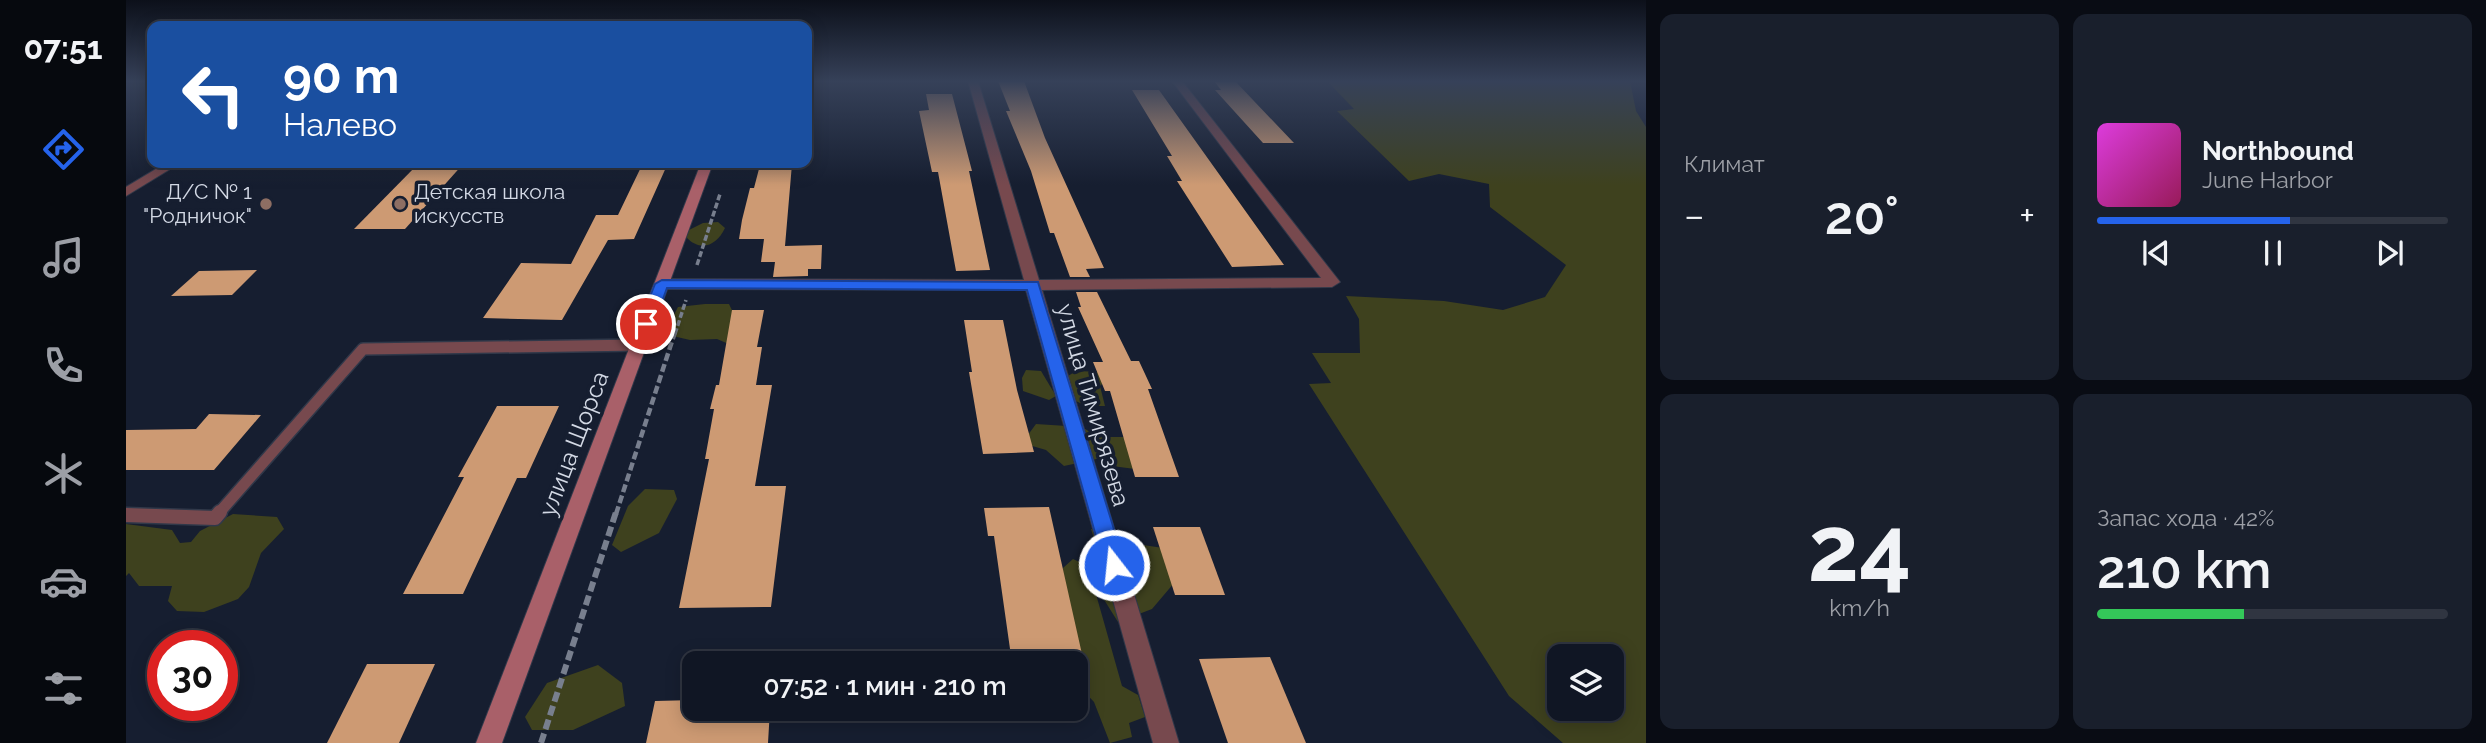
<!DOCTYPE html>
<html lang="ru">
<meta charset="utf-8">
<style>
body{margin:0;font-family:Raleway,sans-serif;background:#191f2c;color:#f1f3f6;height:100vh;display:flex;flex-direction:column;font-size:26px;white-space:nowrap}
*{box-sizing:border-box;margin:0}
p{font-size:23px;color:#9c9fa6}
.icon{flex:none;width:38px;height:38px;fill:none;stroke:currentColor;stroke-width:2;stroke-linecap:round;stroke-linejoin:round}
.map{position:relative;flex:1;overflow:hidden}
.side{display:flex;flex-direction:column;gap:14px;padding:14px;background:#090c14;width:840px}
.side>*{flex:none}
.banner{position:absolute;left:21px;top:21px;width:665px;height:147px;border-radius:14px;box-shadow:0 4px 18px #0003,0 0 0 2px #303541;background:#1a4fa0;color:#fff;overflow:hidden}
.buttons{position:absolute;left:1421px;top:644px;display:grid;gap:14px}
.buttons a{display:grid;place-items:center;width:77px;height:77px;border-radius:14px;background:#101624;box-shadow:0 4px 18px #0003,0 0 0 2px #303541;font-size:35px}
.speed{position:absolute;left:21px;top:630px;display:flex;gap:14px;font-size:35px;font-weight:700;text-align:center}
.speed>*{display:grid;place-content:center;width:91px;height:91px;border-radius:50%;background:#101624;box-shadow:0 4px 18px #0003,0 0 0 2px #303541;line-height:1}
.speed .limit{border:10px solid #d22;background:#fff;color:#111}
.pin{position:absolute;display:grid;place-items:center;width:60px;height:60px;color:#fff;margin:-30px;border:4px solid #fff;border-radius:50%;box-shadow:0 2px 7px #0007}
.me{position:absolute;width:77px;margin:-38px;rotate:344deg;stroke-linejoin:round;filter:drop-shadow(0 0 5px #0008)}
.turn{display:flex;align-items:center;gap:24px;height:147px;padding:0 21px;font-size:32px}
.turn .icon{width:91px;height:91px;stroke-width:2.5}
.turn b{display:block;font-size:49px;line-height:60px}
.big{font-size:52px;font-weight:600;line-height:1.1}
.side .card{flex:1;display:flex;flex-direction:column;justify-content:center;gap:10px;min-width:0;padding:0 24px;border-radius:14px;background:#191f2c}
.side .dial{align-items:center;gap:0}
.dial b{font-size:91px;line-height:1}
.song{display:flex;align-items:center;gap:21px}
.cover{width:84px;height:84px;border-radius:10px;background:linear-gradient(135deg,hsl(300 70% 55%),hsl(330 70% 35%))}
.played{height:7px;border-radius:4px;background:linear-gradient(90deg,#2563eb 55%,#303541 55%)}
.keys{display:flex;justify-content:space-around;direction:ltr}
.heat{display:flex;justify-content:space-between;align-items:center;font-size:38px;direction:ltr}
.charge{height:10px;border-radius:5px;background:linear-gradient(90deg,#34c759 42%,#303541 0)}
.side .tiles{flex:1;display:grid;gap:14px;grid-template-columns:repeat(2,1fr)}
.trip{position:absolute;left:556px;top:651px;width:406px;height:70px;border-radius:14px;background:#101624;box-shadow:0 4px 18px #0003,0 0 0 2px #303541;font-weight:600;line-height:70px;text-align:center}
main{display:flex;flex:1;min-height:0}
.tabs{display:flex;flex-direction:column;width:126px;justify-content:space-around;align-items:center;background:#06090e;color:#9c9fa6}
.tabs .icon{width:49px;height:49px}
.tabs .on{color:#2563eb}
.tabs b{font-size:32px;color:#f1f3f6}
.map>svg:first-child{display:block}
</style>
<main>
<nav class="tabs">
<b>07:51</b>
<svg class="icon on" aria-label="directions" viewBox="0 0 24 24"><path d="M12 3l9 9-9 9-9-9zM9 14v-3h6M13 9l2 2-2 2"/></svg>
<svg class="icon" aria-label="music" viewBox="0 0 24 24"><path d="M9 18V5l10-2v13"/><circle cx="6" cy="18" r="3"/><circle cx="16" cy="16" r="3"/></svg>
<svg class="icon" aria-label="phone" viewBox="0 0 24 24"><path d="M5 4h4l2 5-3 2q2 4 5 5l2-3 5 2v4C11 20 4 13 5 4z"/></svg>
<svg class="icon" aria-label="climate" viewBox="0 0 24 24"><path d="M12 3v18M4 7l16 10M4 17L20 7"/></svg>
<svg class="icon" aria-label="car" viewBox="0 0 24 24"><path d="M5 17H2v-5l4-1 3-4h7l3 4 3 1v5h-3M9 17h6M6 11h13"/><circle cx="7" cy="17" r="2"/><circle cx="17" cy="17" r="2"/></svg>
<svg class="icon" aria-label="filters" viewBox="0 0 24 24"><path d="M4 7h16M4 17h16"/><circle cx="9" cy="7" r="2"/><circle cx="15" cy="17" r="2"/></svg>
</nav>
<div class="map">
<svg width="1520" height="743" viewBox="0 0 1520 743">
<rect width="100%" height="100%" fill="#161e30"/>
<g fill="#3e411e" fill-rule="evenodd">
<path d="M 1201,81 L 1504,81 L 1510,111 L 1520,127 L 1520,743 L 1437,743 L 1383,696 L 1183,384 L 1205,383 L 1186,353 L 1234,353 L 1233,319 L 1220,296 L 1318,301 L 1377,310 L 1419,297 L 1440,265 L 1364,207 L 1363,184 L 1313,174 L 1283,181 L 1211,111 L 1228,109 ZM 1433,656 L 1486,656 L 1486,709 L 1433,709 Z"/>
<path d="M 592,222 L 599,228 C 591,245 575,253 560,237 L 561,231 L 577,223 Z"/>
<path d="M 579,304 L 603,304 L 614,327 L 605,345 L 591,339 L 564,340 L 538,334 L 552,307 Z"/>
<path d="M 900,370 L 915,371 L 930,396 L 923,400 L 897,391 L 896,378 Z"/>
<path d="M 950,371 L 977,372 L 981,379 L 974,386 L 979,406 L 960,406 L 944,398 L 939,378 Z"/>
<path d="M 910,424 L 956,427 L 972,437 L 997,437 L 1007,443 L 1009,469 L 986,466 L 975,458 L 938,466 L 920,450 L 896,443 Z"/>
<path d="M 519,489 L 548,490 L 551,499 L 533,533 L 495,552 L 486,545 L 502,506 Z"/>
<path d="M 107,514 L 151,517 L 158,529 L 135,553 L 123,587 L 112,599 L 78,612 L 51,611 L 42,601 L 46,586 L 13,586 L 3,573 L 0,576 L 0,524 L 46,530 L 54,543 L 65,542 L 74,531 Z"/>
<path d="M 965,529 L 997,532 L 1004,543 L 1037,548 L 1054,576 L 1026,609 L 992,622 L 977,598 L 975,562 Z"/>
<path d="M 947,559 L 962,566 L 996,686 L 1012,695 L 1019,717 L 1003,723 L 1006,737 L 984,743 L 968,702 L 950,683 L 950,663 L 940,663 L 937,568 Z"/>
<path d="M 472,665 L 496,683 L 499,706 L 447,730 L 406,730 L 399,717 L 421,683 Z"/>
</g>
<g fill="#cd9a73">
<path d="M 872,81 L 898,81 L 919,138 L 978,268 L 960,269 L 964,277 L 944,277 L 928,233 L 924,233 L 905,171 L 880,111 L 884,111 Z"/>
<path d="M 1088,81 L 1109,81 L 1168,143 L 1137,143 L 1089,90 L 1095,90 Z"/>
<path d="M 1006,90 L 1033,90 L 1158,265 L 1106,267 L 1051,181 L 1056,181 L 1041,156 L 1046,156 Z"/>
<path d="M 800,94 L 826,94 L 846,171 L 843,171 L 864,270 L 830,271 L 812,172 L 806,172 L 793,111 L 803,110 Z"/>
<path d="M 293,163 L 338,163 L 279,229 L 228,229 Z"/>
<path d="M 517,163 L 542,163 L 508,239 L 482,240 L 436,320 L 357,318 L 395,263 L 445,264 L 470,215 L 492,215 Z"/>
<path d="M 666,164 L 659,246 L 696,245 L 695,269 L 682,269 L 682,276 L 647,277 L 649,262 L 635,262 L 638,239 L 613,239 L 616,220 L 624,188 L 628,188 L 634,165 Z"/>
<path d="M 131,270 L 106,295 L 45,296 L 73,271 Z"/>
<path d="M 950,292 L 971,292 L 1005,361 L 1013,361 L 1026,389 L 1022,389 L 1053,477 L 1009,477 L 984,391 L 979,391 L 967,362 L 977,362 L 952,307 L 955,307 Z"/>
<path d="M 606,310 L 638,310 L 631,347 L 636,347 L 630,385 L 646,385 L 629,486 L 660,486 L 645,607 L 553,608 L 583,459 L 579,459 L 588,409 L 584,409 L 590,385 L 593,385 Z"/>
<path d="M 838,320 L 877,320 L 891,390 L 908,452 L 857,454 L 843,372 L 846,372 Z"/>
<path d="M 371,406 L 433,406 L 400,478 L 391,478 L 337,594 L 277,594 L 338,477 L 332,477 Z"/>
<path d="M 83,414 L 135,415 L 88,470 L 0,470 L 0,430 L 70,429 Z"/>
<path d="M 923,507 L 958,663 L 886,663 L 868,536 L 862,536 L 858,508 Z"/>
<path d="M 1027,527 L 1074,527 L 1099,595 L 1049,595 Z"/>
<path d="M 1144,657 L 1180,743 L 1102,743 L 1073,659 Z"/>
<path d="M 241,664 L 309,664 L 273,743 L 201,743 Z"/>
<path d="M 569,700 L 569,709 L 644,709 L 642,743 L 520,743 L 529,701 Z"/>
</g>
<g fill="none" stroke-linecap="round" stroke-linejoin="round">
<defs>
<path id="lane-far1" d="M 92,514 L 237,349 L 513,345"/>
<path id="lane" d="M 0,515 L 89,518 L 94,512"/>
<g id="street">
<path d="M 842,81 L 852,81 L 913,280 L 1195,278 L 1046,81 L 1056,81 L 1214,282 L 1206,287 L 916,290 L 1053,743 L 1027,743 L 900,290 L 536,289 L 528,284 L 536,279 L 898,280 Z"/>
<path d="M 40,163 L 54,163 L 0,196 L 0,187 Z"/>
</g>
<path id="secondary" d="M 575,163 L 587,163 L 376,743 L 350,743 Z"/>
</defs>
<use href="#lane-far1" stroke="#303849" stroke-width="14"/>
<use href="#lane" stroke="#303849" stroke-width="17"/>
<use href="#street" stroke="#303849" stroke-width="2"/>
<use href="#secondary" stroke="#303849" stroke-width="2"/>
<g stroke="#787f8e" stroke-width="3.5" stroke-dasharray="6 2.5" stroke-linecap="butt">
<path d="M 571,265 L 594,194"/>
<path d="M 549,334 L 560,300"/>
</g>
<path stroke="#787f8e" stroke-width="4.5" stroke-dasharray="8 3.5" stroke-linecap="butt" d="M 490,514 L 549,332"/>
<path stroke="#787f8e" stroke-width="6" stroke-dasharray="10 4.5" stroke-linecap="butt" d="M 415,743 L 490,512"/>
<use href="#lane-far1" stroke="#77494e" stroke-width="11"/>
<use href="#lane" stroke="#77494e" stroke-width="14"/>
<use href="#street" fill="#77494e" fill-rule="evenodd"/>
<use href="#secondary" fill="#a96069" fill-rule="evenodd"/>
</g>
<linearGradient id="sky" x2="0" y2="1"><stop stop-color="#0c101a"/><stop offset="0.44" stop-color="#364159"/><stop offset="1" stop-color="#364159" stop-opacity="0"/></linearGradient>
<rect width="1520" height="185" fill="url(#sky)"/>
<path fill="#2563eb" stroke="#184099" stroke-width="2" d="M 536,280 L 912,282 L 999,565 L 996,571 L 988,573 L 981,571 L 978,565 L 901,290 L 541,288 L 528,324 L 526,328 L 515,328 L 513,324 L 529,284 Z"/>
<g fill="#8d6e63" stroke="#161e30" stroke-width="2.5">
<circle cx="140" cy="204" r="7"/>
<circle cx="274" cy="204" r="7"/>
</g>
<g text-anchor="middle" stroke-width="7" stroke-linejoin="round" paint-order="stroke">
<g font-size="21" fill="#d3d9e5" stroke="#161e30" text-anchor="end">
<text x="126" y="199">Д/С № 1<tspan x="126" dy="24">"Родничок"</tspan></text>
<text x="288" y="199" text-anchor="start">Детская школа<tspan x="288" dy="24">искусств</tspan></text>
</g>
<g font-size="24" fill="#d3d9e5" stroke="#161e30">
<text transform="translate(967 405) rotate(74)" y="8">улица Тимирязева</text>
<text transform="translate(448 444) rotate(-69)" y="8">улица Щорса</text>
</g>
</g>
</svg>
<div class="buttons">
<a><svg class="icon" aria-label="layers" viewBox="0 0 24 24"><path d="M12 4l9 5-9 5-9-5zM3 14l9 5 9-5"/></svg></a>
</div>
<div class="speed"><div class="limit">30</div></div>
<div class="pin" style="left:520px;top:324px;background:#d93025"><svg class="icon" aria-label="arrive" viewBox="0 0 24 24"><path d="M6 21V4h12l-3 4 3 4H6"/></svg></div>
<svg class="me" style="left:988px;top:565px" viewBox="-20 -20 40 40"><circle r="17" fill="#2563eb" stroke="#fff" stroke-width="3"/><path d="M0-11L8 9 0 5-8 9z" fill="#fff"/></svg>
<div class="trip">07:52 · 1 мин · 210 m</div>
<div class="banner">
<div class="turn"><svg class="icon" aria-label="left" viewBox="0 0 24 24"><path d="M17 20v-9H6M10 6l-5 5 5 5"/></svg><div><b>90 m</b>Налево</div></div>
</div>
</div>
<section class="side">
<div class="tiles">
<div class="card"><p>Климат</p>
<div class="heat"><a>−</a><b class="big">20°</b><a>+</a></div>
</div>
<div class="card">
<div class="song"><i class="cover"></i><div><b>Northbound</b><p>June Harbor</p></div></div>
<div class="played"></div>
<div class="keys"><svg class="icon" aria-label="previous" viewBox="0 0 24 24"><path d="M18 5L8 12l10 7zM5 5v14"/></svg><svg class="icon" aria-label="pause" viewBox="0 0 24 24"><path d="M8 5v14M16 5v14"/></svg><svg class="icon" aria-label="next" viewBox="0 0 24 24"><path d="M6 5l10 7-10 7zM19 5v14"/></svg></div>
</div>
<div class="card dial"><b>24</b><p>km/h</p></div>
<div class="card"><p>Запас хода · 42%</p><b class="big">210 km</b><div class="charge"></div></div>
</div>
</section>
</main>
